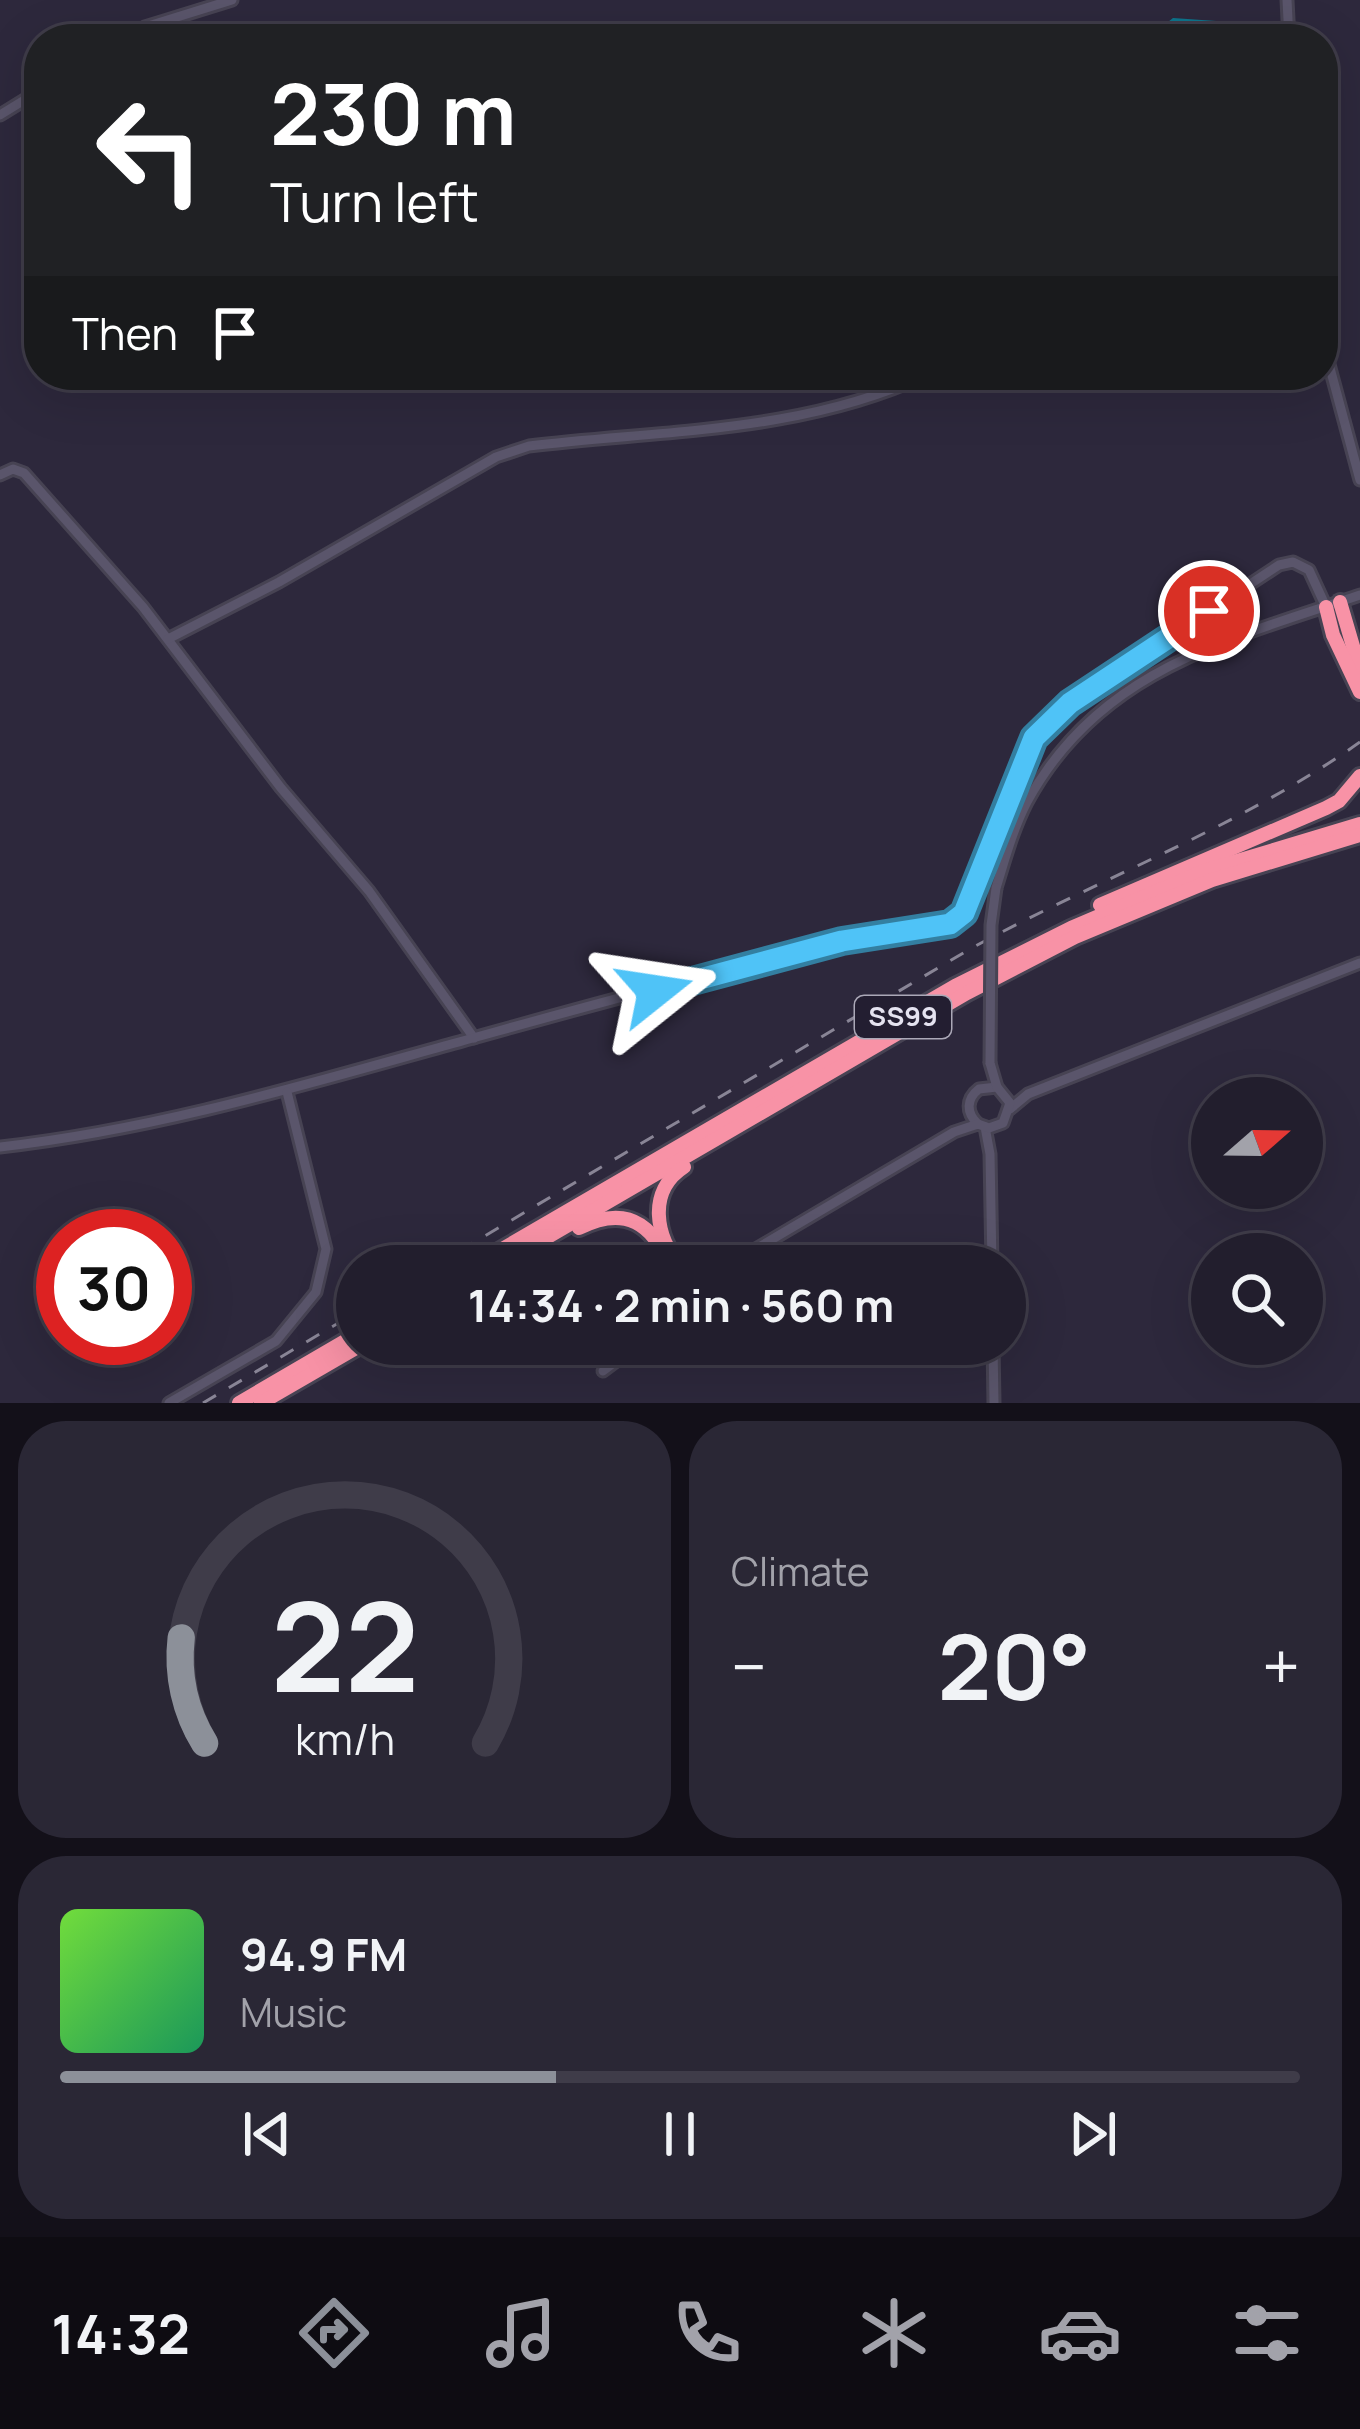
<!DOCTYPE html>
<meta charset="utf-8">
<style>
body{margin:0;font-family:Manrope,sans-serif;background:#2a2735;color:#f1f3f6;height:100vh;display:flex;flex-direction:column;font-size:45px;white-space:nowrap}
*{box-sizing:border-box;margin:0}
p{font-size:39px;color:#a2a2aa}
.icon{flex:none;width:66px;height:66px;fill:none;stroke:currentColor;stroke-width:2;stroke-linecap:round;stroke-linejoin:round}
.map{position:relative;height:1403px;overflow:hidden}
.details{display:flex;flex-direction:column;gap:18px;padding:18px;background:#131019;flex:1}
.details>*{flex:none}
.banner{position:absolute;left:24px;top:24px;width:1314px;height:366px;border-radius:48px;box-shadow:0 12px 48px #0002,0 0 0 3px #3f3c49;background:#202124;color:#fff;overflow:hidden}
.needle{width:78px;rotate:70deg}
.tools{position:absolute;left:1191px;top:1077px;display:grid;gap:24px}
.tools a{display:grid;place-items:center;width:132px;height:132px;border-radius:50%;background:#221e2d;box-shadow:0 12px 48px #0002,0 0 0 3px #3f3c49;font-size:60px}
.speed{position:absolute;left:36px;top:1209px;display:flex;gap:24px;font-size:60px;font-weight:700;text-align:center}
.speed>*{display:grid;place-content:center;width:156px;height:156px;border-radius:50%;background:#221e2d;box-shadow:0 12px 48px #0002,0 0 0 3px #3f3c49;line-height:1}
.speed .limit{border:18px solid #d22;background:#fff;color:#111}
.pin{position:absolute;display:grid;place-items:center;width:102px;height:102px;color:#fff;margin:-51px;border:6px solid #fff;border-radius:50%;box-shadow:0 3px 12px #0007}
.me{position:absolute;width:132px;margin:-66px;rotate:75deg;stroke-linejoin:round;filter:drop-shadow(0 0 9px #0008)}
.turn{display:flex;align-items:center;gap:42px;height:252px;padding:0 48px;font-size:54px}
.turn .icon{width:156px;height:156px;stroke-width:2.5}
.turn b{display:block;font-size:84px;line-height:102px}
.then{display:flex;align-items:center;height:114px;padding:0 48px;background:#0003;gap:24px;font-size:45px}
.big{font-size:90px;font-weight:700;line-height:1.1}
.details .card{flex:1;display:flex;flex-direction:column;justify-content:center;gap:18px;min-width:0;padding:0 42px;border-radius:48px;background:#2a2735}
.details .dial{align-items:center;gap:0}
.dial svg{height:312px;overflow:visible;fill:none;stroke:#3f3c49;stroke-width:7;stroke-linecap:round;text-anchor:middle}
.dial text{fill:#f1f3f6;stroke:none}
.song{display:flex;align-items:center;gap:36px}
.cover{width:144px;height:144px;border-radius:18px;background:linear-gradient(135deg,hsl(100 70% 55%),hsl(150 70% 35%))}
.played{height:12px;border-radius:6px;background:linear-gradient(90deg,#8c9099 40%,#3f3c49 40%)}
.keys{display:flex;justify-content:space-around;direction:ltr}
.heat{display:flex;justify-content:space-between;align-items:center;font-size:66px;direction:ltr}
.details .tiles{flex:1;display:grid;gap:18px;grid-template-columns:1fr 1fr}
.card:last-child{grid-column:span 2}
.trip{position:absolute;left:336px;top:1245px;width:690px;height:120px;border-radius:60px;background:#221e2d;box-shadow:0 12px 48px #0002,0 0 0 3px #3f3c49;font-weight:700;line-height:120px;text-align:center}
.tab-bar{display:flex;height:192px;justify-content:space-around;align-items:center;background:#0e0c12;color:#a2a2aa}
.tab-bar .icon{width:84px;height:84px}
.tab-bar .on{color:#8c9099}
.tab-bar b{font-size:54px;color:#f1f3f6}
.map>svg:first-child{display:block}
</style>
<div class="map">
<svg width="1360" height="1403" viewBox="0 0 1360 1403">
<rect width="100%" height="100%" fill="#2d283c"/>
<path fill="#0d748c" d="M 1173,18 L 1245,23 L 1250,27 L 1251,39 L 1172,39 L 1168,22 Z"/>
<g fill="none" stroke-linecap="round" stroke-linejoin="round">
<defs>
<g id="minor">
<path d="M 1287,0 L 1289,39"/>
<path d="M 125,39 L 145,27 L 232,0"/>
<path d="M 0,115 L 39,91"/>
<path d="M 1323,342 L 1360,480"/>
<path d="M 0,475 L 13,469 L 24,473 L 143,607 L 281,788 L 369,891 L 474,1038"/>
<path d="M 168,639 L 279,582 L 496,457 L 529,446 C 663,430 801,433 926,375"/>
<path d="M 996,888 C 1005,859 1013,829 1027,802 C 1099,669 1228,640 1360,595"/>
<path d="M 1010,1109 L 1028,1094 L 1360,963"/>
<path d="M 978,1124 C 966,1113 966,1099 979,1089 L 997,1087"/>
<path d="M 985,1127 L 990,1154 L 992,1266"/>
<path d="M 0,1147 C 152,1130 297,1087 444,1046 C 611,1000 779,951 950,924 L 963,913 L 1020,780 L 1034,738 L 1070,703 L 1279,565 L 1293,562 L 1309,570 L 1326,607"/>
<path d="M 727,1266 L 954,1132 L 978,1124 L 989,1128 L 1003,1123 L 1010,1103 L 997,1087 L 990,1063"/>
<path d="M 993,1344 L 994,1403"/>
<path d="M 603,1371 L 639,1344"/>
<path d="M 169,1403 L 276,1341 L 316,1292 L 326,1249 L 287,1092"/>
</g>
<g id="highway">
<path d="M 1340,602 L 1360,670"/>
<path d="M 1326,607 L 1333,635 L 1360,692"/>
<path d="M 1100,905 L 1326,808 L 1339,801 L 1360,776"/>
<path d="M 579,1228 C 613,1211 641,1214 661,1248"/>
<path d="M 473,1266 L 955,986 L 1071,928 L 1207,870 L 1360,824"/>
<path d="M 498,1266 L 967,993 L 1075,937 L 1212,880 L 1360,835"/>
<path d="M 681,1266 C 655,1237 647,1191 684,1167"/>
<path d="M 239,1403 L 357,1334"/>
<path d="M 261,1403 L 363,1344"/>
</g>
</defs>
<use href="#minor" stroke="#474353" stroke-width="15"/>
<use href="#highway" stroke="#474353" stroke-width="20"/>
<use href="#minor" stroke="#5a556b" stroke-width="9"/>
<use href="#highway" stroke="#f892a6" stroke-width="14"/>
<g stroke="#898596" stroke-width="3" stroke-dasharray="15 15" stroke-linecap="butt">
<path d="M 434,1266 L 970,949 C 1098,879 1240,827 1360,742"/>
<path d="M 203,1403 L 357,1312"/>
</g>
<defs>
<path id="minor-bridge" d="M 990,1063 L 991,925 L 996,888"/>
</defs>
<use href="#minor-bridge" stroke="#474353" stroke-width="15" stroke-linecap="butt"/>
<use href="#minor-bridge" stroke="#5a556b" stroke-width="9"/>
</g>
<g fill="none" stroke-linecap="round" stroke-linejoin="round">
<defs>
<path id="route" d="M 655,991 L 842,941 L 950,924 L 964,913 L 1034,738 L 1070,703 L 1209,611"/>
</defs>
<use href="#route" stroke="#337fa1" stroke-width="30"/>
<use href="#route" stroke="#4fc3f7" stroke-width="21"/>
</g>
<g text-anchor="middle" stroke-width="12" stroke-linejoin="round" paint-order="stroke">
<rect fill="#231e31" stroke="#aba8b7" stroke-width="3" x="855" y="996" width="96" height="42" rx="9"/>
<g font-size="27" font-weight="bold" fill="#e5e3f0">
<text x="903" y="1026">SS99</text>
</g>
</g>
</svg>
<div class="tools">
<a><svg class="needle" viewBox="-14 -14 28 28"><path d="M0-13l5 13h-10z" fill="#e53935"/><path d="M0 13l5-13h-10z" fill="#a2a2aa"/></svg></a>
<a><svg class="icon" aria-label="search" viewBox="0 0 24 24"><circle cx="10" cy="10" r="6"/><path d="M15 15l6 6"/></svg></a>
</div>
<div class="speed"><div class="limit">30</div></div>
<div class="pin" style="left:1209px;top:611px;background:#d93025"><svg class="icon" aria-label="arrive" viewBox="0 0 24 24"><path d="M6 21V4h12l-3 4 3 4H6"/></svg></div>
<svg class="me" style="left:655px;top:991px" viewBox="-20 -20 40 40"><path d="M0-17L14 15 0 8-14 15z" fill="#4fc3f7" stroke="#fff" stroke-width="4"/></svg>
<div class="trip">14:34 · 2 min · 560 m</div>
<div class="banner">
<div class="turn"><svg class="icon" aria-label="left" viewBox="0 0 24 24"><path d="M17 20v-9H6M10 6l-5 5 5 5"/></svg><div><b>230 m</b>Turn left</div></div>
<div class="then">Then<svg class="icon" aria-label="arrive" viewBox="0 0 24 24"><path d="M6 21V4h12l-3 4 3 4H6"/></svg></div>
</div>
</div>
<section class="details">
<div class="tiles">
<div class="card dial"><svg viewBox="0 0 100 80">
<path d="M14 69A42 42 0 1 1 86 69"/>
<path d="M14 69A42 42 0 0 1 8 42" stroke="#8c9099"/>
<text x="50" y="56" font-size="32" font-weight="700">22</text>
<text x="50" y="72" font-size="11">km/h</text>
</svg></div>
<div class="card"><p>Climate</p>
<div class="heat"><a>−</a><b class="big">20°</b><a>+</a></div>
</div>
<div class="card">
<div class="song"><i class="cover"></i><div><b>94.9 FM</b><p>Music</p></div></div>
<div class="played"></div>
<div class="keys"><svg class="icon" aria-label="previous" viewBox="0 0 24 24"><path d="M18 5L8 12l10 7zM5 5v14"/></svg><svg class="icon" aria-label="pause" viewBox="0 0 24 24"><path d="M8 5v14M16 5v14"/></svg><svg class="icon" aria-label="next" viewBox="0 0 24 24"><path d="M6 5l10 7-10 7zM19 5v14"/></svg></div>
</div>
</div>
</section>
<nav class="tab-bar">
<b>14:32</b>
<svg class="icon on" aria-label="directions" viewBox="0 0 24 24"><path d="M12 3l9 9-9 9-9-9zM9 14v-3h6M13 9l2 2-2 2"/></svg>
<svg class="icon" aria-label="music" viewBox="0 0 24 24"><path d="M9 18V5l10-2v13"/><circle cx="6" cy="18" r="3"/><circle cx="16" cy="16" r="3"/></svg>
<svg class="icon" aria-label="phone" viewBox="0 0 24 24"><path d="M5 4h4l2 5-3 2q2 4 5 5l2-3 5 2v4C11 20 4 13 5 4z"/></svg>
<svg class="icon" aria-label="climate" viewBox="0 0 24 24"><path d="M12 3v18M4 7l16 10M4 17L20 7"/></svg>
<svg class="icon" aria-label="car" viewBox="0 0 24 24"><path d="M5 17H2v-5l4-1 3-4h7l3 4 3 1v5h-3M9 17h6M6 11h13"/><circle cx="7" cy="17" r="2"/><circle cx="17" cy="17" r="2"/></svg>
<svg class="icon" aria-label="filters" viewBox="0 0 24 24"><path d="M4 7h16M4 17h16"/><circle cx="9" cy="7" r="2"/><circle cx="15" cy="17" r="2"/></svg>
</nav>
